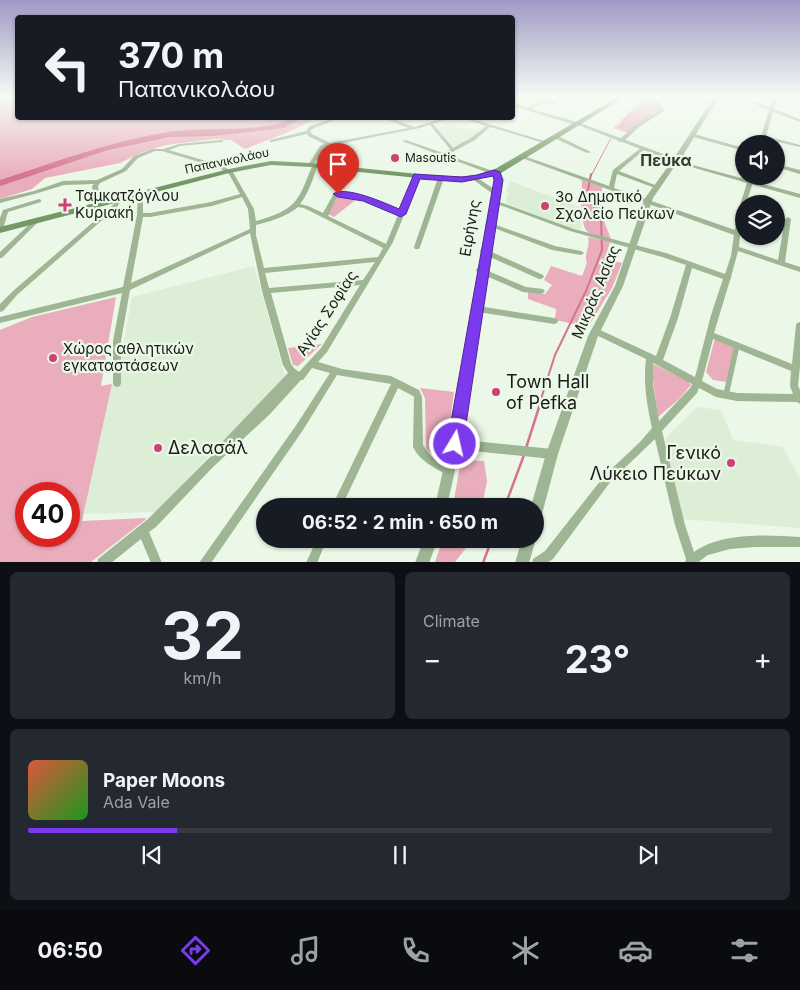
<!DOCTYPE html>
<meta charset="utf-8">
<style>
body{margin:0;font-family:Inter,sans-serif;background:#242831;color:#f1f3f6;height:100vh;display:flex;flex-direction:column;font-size:19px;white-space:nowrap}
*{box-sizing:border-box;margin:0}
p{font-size:16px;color:#9ea1a6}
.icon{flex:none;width:28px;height:28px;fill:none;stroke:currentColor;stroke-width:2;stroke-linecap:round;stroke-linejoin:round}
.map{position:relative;height:562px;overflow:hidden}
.sheet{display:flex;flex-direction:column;gap:10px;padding:10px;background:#0d0f14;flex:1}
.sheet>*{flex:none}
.guide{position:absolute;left:15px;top:15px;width:500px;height:105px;border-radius:5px;box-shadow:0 1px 4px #0004;background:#171b24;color:#f1f3f6;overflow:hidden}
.tools{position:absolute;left:735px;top:135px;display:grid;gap:10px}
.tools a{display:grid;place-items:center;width:50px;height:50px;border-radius:50%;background:#171b24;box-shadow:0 1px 4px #0004;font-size:25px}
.speed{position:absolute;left:15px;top:482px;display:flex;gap:10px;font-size:25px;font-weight:700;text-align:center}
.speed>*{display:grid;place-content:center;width:65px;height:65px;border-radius:50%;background:#171b24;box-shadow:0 1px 4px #0004;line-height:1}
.speed .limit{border:8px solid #d22;background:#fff;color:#111}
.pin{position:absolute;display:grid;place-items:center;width:42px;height:42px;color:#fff;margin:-51px -21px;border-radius:50% 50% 50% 0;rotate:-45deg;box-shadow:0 0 5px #0007}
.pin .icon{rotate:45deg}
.me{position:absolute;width:55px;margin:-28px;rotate:9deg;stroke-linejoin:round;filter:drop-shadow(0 0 4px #0008)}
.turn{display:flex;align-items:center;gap:18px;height:105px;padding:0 20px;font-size:22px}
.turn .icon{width:65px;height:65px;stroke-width:2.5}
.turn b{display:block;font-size:35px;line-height:42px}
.big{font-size:38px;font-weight:700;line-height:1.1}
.sheet .widget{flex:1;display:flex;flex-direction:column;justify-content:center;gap:8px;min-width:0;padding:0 18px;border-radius:8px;background:#242831}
.sheet .dial{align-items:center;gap:0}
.dial b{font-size:65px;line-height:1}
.song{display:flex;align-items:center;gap:15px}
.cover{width:60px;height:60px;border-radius:8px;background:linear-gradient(135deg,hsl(10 70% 55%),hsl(120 70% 35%))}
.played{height:5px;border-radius:2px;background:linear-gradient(90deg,#7c3aed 20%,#363941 20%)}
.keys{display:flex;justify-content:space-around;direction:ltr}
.heat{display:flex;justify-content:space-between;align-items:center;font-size:28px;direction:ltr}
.sheet .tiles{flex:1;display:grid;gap:10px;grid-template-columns:1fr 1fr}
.widget:last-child{grid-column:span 2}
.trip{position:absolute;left:256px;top:498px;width:288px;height:50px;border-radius:25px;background:#171b24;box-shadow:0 1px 4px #0004;font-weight:700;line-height:50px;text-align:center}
.tabs{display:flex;height:80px;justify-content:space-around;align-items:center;background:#090b0e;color:#9ea1a6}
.tabs .icon{width:35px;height:35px}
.tabs .current{color:#7c3aed}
.tabs b{font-size:22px;color:#f1f3f6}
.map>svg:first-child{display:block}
</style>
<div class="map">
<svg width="800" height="563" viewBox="0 0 800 563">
<rect width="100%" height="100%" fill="#ebf7e7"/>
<g fill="#ddeed7">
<path d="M 451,123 L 461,127 L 479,132 L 470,140 L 454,146 L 449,145 L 436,129 Z"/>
<path d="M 510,181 L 582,208 L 581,231 L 507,204 L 506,199 L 509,194 L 506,192 Z"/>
<path d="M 254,266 L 285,376 L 156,512 L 84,514 L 112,384 L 120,383 L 120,362 L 132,297 Z"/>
<path d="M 697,407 L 721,410 L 733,440 L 783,447 L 800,479 L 800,528 L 681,519 L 665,438 Z"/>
</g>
<g fill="#eaadbc" fill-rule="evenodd">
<path d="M 0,97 L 17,97 L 18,118 L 316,118 C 293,132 269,139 245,149 L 231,140 L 215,139 L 166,145 L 142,152 L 120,163 L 45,178 L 32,189 L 0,199 Z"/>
<path d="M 641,97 L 660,97 L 654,102 L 660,109 L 628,133 L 614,128 L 643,98 Z"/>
<path d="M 582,180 L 602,187 L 602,216 L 611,239 C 604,238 594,236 588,232 C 579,225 582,191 582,180 Z"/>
<path d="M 338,195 L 358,198 L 334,217 L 328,214 Z"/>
<path d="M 588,237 L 610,242 L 605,258 L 622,263 L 612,288 L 588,327 L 555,320 L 556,309 L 528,299 L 528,292 L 545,294 L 552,285 L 544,280 L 551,266 L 582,276 L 587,263 C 583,254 591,247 588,237 Z"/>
<path d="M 116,297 L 101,386 L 112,384 L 82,521 L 146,518 L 145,520 L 91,562 L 0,562 L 0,330 L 32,317 ZM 26,494 L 69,494 L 69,536 L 26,536 Z"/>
<path d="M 715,338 L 735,347 L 727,382 L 713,380 L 706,372 Z"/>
<path d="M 322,344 L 298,366 L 293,365 L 288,348 Z"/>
<path d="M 653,364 L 688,381 L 691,385 L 679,399 L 658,417 L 651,365 Z"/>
<path d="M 420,388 L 454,392 L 444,464 L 431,454 L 426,448 L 425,398 Z"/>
<path d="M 461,460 L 484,461 L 487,481 L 482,506 L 453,506 Z"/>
<path d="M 443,539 L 473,539 L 455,562 L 435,562 Z"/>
</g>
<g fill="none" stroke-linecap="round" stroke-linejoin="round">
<g stroke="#d37490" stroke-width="1">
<path d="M 621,128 L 625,120 L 656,97"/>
<path d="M 591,176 L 611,138"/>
</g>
<path stroke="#d37490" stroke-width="2" d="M 540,402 L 555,355 L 586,291 L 602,250 L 601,218 L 587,195 L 591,174"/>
<g stroke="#d37490" stroke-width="2.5">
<path d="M 526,448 L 541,401"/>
<path d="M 505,506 L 524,455"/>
<path d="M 483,563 L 492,539"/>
</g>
<path fill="#d37490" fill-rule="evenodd" d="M 293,118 L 302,118 L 284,128 L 213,136 L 170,137 L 108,150 L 0,186 L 0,180 C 55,162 111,141 168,132 C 205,126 259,134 293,118 Z"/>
<path stroke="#9eb694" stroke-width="3" d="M 431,124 L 452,149"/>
<path stroke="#9eb694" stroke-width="5.5" d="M 726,395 L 737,345"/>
<g fill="#9eb694" fill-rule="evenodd">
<path d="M 548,97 L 553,97 L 548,100 L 556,103 L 556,105 L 545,102 L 532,109 L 580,123 L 580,125 L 576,125 L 512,106 L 512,103 L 528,107 Z"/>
<path d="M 663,97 L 667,97 L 659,103 L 664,110 L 664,111 L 639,127 L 623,142 L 619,142 L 619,140 L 635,125 L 660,110 L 655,103 Z"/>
<path d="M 738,97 L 743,97 L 770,107 L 773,97 L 777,97 L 774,109 L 800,119 L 800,122 L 773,112 L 766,136 L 800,145 L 800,147 L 765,139 L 764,144 L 759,144 L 769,110 Z"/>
<path d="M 335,118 L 340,118 L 314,128 L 310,131 L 312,134 L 330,143 L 408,128 L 386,119 L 386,118 L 391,118 L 414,127 L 445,118 L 450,118 L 420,128 L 327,146 L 324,148 L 314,164 L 318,165 C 313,178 309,193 300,204 L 308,206 L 323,213 L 333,195 L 338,192 L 367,197 L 400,211 L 414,176 L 417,174 L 420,176 L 393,242 L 327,352 L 318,362 L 342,369 L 391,376 L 419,390 L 422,397 L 423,445 L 431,456 L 452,468 L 454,471 L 452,474 L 449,476 L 446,474 C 433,467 420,461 413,447 L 414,397 L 413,396 L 398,388 L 342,506 L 332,506 L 391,384 L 337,375 L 303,430 L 211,563 L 199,563 L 297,424 L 330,373 L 312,368 L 303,380 L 301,380 L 270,414 L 212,468 L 156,527 L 149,532 L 162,563 L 151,563 L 141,539 L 111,563 L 97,563 L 98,559 L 148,519 L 205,462 L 223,445 L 222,443 L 224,440 L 288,373 L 283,365 L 262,291 L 250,233 L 130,290 L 121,341 L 121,383 L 120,386 L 117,387 L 114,386 L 113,383 L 113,341 L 122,293 L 0,323 L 0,317 L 123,287 L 137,215 L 138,192 L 142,192 L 143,193 L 143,213 L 150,213 L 211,202 L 240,194 L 229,174 L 219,168 L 162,151 L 155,151 L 138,158 L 126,171 L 100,183 L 98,186 L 101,204 L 100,205 L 96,205 L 95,204 L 92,186 L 94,184 L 64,185 L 38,193 L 0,203 L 0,199 L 34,191 L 63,181 L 97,180 L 122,169 L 134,156 L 152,149 L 163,149 L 179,144 L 221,140 L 223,140 L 223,142 L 180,146 L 169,150 L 223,166 L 233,172 L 254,209 L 256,221 C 295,210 298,203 312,166 L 308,165 L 320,146 L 325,144 L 308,136 L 307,134 L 272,142 L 270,142 L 270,140 L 306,131 L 310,126 ZM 339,196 L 364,200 L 398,215 L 386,244 L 328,216 L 337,197 ZM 242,197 L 248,209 L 250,229 L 131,283 L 143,217 L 150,217 L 212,206 ZM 298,207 L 304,208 L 383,248 L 378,257 L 264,268 L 256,235 L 256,225 C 271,221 286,217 298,207 ZM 375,262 L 363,280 L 269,288 L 265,273 ZM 360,285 L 321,348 L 299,372 L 294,368 L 291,364 L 271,293 Z"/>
<path d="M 463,118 L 468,118 L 548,142 L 544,143 L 490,127 L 475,140 L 447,155 L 496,172 L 496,174 L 494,175 L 402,141 L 406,140 L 443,153 L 471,138 L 486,126 Z"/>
<path d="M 690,134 L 694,134 L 744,148 L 744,151 L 690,136 Z"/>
<path d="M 554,136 L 558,136 L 591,152 L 587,153 L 554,138 Z"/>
<path d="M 641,148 L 645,149 L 619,171 L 660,187 L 659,188 L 655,188 L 617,174 L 614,188 L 735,230 L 738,212 L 749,176 L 755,176 L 746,204 L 744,204 L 744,213 L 741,232 L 742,234 L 740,236 L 739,247 L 778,260 L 785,219 L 788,217 L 791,219 L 785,262 L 800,267 L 800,272 L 738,251 L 731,277 L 731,278 L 730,280 L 714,333 L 792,364 L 796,325 L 797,323 L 800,322 L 800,366 L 798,386 L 800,390 L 800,404 L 797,402 L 737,401 L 716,397 L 699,388 L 697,393 L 662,431 L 685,525 L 694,552 C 722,532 767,535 800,537 L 800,547 L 754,547 L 730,549 L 708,555 L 697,563 L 685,563 L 686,559 L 675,525 L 655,439 L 611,481 L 553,559 L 547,563 L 532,563 L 533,559 L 545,551 L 605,475 L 640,442 L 652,428 C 647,405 643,383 646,359 L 592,333 L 591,331 L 592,329 L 595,328 L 598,329 L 656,356 L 670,318 L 686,265 L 662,257 L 570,231 L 489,201 L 490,200 L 494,200 L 574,229 L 666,253 L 725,274 L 731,256 L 734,235 L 519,157 L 522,155 L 524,156 L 609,186 L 613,170 ZM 692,268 L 723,279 L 711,315 L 695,377 L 663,360 L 678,318 ZM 713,339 L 791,371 L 790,386 L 793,394 L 737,393 L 717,389 L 702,381 ZM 653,363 L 692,384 L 691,387 L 659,421 L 653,384 Z"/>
<path d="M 776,164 L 800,170 L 800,174 L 776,167 Z"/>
<path d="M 441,176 L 444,178 L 420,247 L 419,249 L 415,249 L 414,247 L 438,178 Z"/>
<path d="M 120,196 L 123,198 L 117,207 L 17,295 L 3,311 L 0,312 L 0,304 L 13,291 L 113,205 L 118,197 Z"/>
<path d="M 39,199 L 41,200 L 41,202 L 8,212 L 3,229 L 0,231 L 0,218 L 3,210 Z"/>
<path d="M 37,218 L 40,220 L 2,258 L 0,258 L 0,252 L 35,219 Z"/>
<path d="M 488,222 L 555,246 L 581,251 L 584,253 L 581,255 L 552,250 L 486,225 L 485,224 Z"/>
<path d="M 481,249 L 485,249 L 543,275 L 544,277 L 541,279 L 539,279 L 481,253 L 480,251 Z"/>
<path d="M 477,268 L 481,268 L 526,287 L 543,289 L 545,291 L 543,293 L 541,294 L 523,292 L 477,272 L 476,270 Z"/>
<path d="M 478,306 L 554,318 L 557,319 L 558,321 L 557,323 L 554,324 L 478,312 L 475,311 L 474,309 L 475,307 Z"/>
<path d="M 453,439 L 552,449 L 555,451 L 557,454 L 555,457 L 552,459 L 453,449 L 450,447 L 448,444 L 450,441 Z"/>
<path d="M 317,539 L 327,539 L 317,563 L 306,563 Z"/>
</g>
<g fill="#9eb694" fill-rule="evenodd">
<path d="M 714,97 L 719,97 L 680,160 L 693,165 L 800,194 L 800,198 L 677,163 L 653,198 L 623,286 L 598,336 L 558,454 L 542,514 L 540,519 L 535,521 L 535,506 L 531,506 L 546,454 L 588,336 L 615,286 L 645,198 L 672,161 L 575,124 L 580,123 L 674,158 Z"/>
<path d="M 494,171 L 499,173 L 502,179 L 461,444 L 447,506 L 435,506 L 449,444 L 493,194 L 471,178 L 474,176 L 476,177 L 494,189 C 495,181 496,178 491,173 Z"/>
<path d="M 535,537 L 536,539 L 529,563 L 515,563 L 522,539 L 535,539 Z"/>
<path d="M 424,539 L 438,539 L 429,563 L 415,563 Z"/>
</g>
<path fill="#749866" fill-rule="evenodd" d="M 618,97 L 625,97 L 501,173 L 474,180 L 447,181 L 311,167 L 271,165 L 229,173 L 0,233 L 0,227 L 229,169 L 271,161 L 311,163 L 447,177 L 474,176 L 495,169 Z"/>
</g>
<linearGradient id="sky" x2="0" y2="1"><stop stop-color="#9f9ac5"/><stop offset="0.55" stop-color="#f6fbf4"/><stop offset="1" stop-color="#f6fbf4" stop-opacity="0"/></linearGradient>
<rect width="800" height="176" fill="url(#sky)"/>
<path fill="#7c3aed" stroke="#51269a" d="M 494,170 L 500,172 L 503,180 L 463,444 L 460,449 L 455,452 L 449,449 L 447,444 L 494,180 L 493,176 L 462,182 L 420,179 L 406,214 L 401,217 L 363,201 L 338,197 L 333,194 C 345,185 385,203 399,209 L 414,174 L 462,177 L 477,175 Z"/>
<g fill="#cd4174" stroke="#ebf7e7" stroke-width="2">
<circle cx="395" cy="158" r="5"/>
<path d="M62.5 197.5h5v5h5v5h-5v5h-5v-5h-5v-5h5z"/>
<circle cx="545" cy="206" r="5"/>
<circle cx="53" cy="358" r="5"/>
<circle cx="496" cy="392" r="5"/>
<circle cx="158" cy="448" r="5"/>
<circle cx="731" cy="463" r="5"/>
</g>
<g text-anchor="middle" stroke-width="4.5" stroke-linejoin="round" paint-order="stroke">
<g font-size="12" fill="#181c16" stroke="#ebf7e7" text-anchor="start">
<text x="405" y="162">Masoutis</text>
</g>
<g font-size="12" fill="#181c16" stroke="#ebf7e7">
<text transform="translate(227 161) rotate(-12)" y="4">Παπανικολάου</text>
</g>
<g font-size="15" fill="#181c16" stroke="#ebf7e7" text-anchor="start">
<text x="75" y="201">Ταμκατζόγλου<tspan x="75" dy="17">Κυριακή</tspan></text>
<text x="555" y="202">3ο Δημοτικό<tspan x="555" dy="17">Σχολείο Πεύκων</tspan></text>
<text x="63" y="354">Χώρος αθλητικών<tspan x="63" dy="17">εγκαταστάσεων</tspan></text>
</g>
<g font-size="15" fill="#181c16" stroke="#ebf7e7">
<text transform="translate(470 228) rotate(-80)" y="5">Ειρήνης</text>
<text transform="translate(596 292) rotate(-67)" y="5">Μικράς Ασίας</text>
<text transform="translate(327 313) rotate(-57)" y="5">Αγίας Σοφίας</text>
</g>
<g font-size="16" font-weight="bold" fill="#313a2d" stroke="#ebf7e7">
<text x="666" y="166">Πεύκα</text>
</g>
<g font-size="18" fill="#181c16" stroke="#ebf7e7" text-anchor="start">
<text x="506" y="388">Town Hall<tspan x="506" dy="21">of Pefka</tspan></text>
<text x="168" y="454">Δελασάλ</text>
<text x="721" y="459" text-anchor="end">Γενικό<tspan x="721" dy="21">Λύκειο Πεύκων</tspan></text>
</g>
</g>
</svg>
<div class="tools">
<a><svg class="icon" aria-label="sound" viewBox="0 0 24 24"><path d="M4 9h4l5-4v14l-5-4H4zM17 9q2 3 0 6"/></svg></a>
<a><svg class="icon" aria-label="layers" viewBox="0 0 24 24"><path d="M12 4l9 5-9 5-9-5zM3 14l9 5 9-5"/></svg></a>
</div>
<div class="speed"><div class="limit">40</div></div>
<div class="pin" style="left:338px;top:194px;background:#d93025"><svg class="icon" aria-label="arrive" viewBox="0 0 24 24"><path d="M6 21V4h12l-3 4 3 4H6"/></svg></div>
<svg class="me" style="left:455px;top:444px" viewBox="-20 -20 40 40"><circle r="17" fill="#7c3aed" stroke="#fff" stroke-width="3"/><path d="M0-11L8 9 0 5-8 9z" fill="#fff"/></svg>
<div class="trip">06:52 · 2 min · 650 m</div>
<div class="guide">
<div class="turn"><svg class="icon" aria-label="left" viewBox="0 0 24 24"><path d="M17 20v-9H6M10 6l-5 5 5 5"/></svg><div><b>370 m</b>Παπανικολάου</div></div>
</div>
</div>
<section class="sheet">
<div class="tiles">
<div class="widget dial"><b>32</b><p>km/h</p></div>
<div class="widget"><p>Climate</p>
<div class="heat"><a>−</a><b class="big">23°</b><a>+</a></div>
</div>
<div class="widget">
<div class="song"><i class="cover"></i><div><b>Paper Moons</b><p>Ada Vale</p></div></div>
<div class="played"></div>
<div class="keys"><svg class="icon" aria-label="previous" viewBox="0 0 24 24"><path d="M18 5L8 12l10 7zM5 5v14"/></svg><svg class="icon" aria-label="pause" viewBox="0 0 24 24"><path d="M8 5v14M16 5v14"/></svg><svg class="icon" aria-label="next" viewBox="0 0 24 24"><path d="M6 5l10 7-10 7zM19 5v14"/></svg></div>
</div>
</div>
</section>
<nav class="tabs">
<b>06:50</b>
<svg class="icon current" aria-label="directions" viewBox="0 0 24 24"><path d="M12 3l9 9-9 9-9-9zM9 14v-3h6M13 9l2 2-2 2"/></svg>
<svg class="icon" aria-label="music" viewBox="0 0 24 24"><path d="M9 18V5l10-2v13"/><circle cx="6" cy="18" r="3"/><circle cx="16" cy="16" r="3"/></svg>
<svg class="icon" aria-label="phone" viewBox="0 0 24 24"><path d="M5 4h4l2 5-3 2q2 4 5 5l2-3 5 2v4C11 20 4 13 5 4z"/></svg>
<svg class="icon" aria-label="climate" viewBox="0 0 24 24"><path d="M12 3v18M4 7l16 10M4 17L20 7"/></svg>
<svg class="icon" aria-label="car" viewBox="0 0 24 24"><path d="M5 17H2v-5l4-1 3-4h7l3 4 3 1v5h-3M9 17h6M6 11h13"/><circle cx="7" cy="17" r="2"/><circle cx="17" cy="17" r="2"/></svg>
<svg class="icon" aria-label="filters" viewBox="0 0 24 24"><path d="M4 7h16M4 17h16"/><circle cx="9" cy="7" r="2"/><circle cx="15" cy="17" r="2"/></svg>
</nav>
